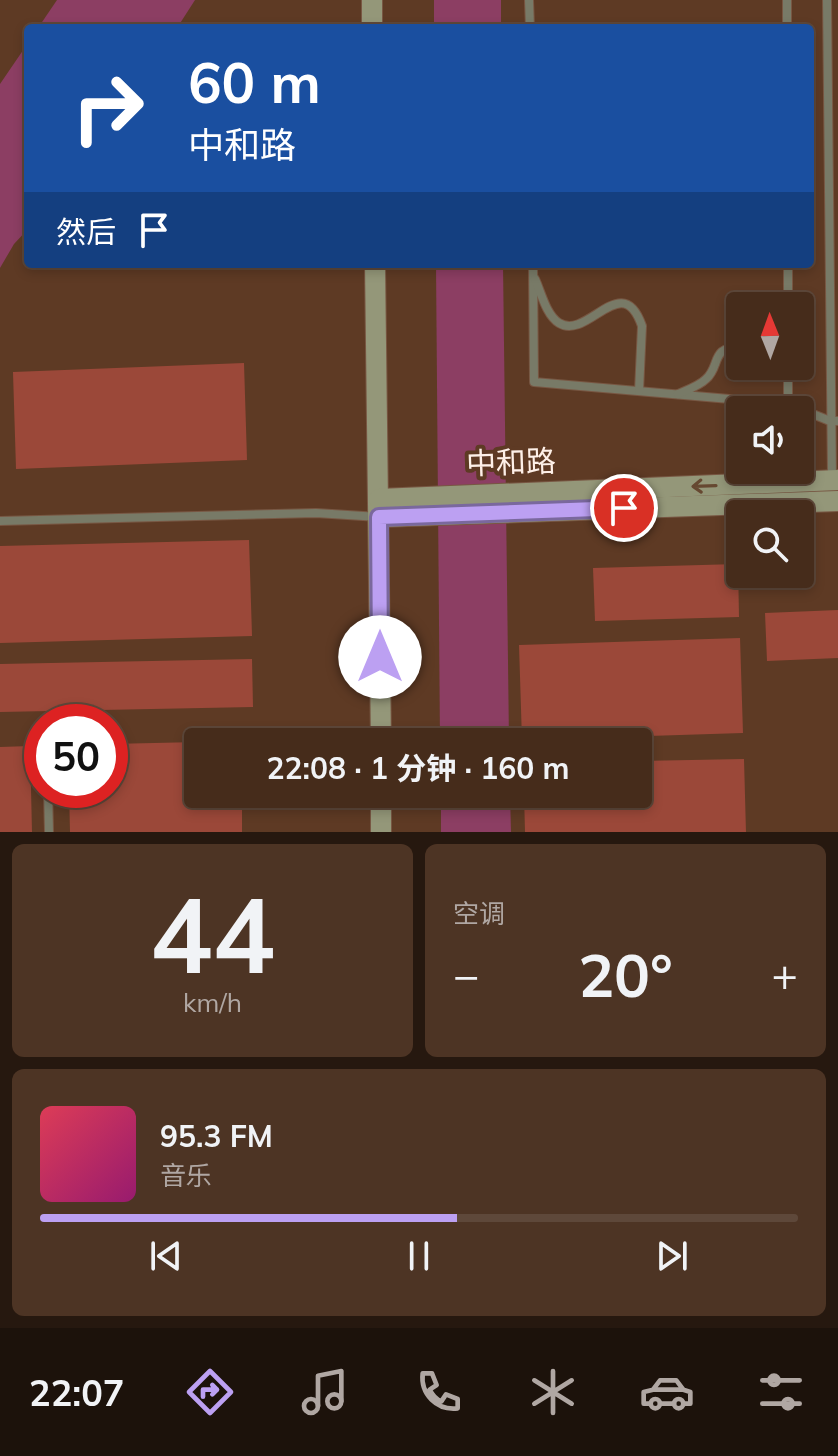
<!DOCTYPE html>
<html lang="zh">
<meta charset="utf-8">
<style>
body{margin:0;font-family:Mulish,"Noto Sans SC",sans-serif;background:#4d3424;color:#f1f3f6;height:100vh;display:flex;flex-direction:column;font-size:30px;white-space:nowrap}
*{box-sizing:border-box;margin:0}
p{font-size:26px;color:#b0a7a3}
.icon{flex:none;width:44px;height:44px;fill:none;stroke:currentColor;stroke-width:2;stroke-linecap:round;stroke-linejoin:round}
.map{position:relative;height:832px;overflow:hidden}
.side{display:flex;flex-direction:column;gap:12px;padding:12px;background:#26180f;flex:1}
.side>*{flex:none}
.top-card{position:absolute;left:24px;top:24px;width:790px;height:244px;border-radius:8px;box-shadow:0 4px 12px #0003,0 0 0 2px #5e483a;background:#1a4fa0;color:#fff;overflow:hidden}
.needle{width:52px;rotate:359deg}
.tools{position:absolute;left:726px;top:292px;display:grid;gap:16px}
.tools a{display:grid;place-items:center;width:88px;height:88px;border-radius:8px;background:#462c1b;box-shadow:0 4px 12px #0003,0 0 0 2px #5e483a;font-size:40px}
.speed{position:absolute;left:24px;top:704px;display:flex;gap:16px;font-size:40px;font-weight:700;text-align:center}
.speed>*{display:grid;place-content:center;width:104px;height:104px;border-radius:50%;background:#462c1b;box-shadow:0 4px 12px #0003,0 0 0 2px #5e483a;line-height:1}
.speed .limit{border:12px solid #d22;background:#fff;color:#111}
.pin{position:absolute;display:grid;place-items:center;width:68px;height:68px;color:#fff;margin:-34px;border:4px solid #fff;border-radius:50%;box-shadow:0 2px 8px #0007}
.me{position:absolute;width:88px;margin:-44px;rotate:0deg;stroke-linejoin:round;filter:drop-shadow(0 0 6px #0008)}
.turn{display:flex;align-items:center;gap:28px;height:168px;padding:0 32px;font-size:36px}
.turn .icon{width:104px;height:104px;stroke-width:2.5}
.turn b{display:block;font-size:56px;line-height:68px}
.then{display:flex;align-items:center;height:76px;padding:0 32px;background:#0003;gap:16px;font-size:30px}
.big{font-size:60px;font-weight:700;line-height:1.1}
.side .widget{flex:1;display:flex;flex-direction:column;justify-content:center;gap:12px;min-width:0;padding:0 28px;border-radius:12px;background:#4d3424}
.side .dial{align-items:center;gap:0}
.dial b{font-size:104px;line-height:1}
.song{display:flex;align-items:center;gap:24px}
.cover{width:96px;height:96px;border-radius:12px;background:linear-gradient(135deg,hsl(350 70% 55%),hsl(320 70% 35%))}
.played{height:8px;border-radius:4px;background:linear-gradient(90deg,#bca0f2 55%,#5e483a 55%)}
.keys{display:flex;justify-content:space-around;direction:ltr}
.heat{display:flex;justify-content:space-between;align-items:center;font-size:44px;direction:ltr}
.side .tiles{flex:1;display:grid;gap:12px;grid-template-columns:1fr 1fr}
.widget:last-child{grid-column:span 2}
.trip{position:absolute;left:184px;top:728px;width:468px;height:80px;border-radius:8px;background:#462c1b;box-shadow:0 4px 12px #0003,0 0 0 2px #5e483a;font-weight:700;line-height:80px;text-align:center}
.tabs{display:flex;height:128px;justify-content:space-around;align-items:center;background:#1c120b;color:#b0a7a3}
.tabs .icon{width:56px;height:56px}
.tabs .current{color:#bca0f2}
.tabs b{font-size:36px;color:#f1f3f6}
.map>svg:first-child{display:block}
</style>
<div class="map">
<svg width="838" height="832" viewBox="0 0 838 832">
<rect width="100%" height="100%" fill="#5e3a24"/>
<g fill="#8c3e63">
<path d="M 57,0 L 195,0 L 177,28 L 38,28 Z"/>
<rect x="434" y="0" width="67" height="28"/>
<path d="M 28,43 L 28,229 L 14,244 L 0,268 L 0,84 Z"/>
<path d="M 436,264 L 503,264 L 509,742 L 440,742 Z"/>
<path d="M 441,794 L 510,794 L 511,832 L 441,832 Z"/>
</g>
<g fill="#9b4839">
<path d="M 244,363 L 247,460 L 16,469 L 13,372 Z"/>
<path d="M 249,540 L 252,636 L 0,643 L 0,546 Z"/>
<path d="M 738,564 L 739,617 L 595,621 L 593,568 Z"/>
<path d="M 838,610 L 838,658 L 767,661 L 765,613 Z"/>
<path d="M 740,638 L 743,733 L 522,740 L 519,645 Z"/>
<path d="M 252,659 L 253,707 L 0,712 L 0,664 Z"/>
<path d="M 198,742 L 198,794 L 242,794 L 242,832 L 70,832 L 69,790 L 110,790 L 110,744 Z"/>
<path d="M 30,746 L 32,832 L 0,832 L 0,747 Z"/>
<path d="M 744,759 L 746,832 L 525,832 L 524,794 L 638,794 L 638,761 Z"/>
</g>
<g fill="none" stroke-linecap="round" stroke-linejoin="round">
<defs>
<g id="lane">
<path d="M 529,0 L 530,28"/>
<path d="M 787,0 L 787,28"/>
<path d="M 827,0 L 832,479"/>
<path d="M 533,264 L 534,382 L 788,404 L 830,421 L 838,421"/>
<path d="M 788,264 L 788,306"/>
<path d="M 535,279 C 541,292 546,315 559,323 C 588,341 622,268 642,326 L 639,391"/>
<path d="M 788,366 L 788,404"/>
<path d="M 678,394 C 687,390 699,386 706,379 C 721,366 710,347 740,347"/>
<path d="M 0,521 L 316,513 L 379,517"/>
<path d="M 48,790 L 49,832"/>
</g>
<g id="secondary">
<path d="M 372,0 L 372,28"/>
<path d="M 375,264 L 381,742"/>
<path d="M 379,499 L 838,480"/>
<path d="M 379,517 L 838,501"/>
<path d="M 381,794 L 381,832"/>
</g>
</defs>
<use href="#lane" stroke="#785743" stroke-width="10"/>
<use href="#secondary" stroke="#785743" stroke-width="22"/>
<use href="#lane" stroke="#787a67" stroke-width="8"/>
<use href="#secondary" stroke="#949779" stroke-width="20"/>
</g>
<defs><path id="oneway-shaft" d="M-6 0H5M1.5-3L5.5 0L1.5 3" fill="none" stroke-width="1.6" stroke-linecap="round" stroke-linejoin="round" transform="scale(2)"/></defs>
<use stroke="#664831" href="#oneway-shaft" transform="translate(704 486) rotate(178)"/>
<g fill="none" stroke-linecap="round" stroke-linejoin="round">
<defs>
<path id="route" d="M 380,657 L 379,517 L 624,508"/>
</defs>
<use href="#route" stroke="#7a689d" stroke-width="20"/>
<use href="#route" stroke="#bca0f2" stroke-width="14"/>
</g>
<g text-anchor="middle" stroke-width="8" stroke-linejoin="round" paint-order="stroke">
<g font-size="30" fill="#fef0e8" stroke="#5e3a24">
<text transform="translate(511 463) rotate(-2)" y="10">中和路</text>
</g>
</g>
</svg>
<div class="tools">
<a><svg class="needle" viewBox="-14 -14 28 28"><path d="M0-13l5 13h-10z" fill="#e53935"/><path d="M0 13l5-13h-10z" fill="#b0a7a3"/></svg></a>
<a><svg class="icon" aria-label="sound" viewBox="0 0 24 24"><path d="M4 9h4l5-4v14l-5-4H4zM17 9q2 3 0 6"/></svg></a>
<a><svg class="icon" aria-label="search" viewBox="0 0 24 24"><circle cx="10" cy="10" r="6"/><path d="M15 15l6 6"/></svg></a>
</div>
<div class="speed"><div class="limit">50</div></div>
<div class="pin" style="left:624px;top:508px;background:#d93025"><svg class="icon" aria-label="arrive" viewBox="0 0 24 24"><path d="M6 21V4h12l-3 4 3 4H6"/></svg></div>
<svg class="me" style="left:380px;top:657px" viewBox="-20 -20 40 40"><circle r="19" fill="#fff"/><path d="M0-13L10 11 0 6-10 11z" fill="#bca0f2"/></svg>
<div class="trip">22:08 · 1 分钟 · 160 m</div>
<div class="top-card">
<div class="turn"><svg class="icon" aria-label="right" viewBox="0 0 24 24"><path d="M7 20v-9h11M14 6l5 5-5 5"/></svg><div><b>60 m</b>中和路</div></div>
<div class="then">然后<svg class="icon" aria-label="arrive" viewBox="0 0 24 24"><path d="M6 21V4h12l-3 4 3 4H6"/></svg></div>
</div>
</div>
<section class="side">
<div class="tiles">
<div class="widget dial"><b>44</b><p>km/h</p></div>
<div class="widget"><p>空调</p>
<div class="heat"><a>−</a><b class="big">20°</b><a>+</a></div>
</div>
<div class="widget">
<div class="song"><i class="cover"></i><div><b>95.3 FM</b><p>音乐</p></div></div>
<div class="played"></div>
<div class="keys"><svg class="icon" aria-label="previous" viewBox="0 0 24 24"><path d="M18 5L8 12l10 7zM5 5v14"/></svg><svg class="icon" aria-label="pause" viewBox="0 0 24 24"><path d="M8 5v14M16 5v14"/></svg><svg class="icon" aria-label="next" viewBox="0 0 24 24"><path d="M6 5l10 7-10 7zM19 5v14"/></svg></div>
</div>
</div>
</section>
<nav class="tabs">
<b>22:07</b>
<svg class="icon current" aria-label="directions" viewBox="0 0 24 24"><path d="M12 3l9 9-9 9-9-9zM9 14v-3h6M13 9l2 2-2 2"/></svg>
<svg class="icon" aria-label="music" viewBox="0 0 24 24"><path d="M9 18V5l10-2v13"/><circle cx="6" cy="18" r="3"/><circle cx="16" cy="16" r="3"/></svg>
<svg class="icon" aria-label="phone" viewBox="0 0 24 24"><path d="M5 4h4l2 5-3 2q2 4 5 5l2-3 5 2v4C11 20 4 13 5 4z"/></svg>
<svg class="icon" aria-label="climate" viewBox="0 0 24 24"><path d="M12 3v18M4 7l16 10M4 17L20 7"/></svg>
<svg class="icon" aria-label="car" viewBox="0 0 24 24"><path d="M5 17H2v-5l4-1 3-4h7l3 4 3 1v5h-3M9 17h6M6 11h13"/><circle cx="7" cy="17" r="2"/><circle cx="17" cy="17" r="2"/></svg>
<svg class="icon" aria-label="filters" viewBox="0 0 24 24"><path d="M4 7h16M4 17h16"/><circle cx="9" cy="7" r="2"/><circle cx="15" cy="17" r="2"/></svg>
</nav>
